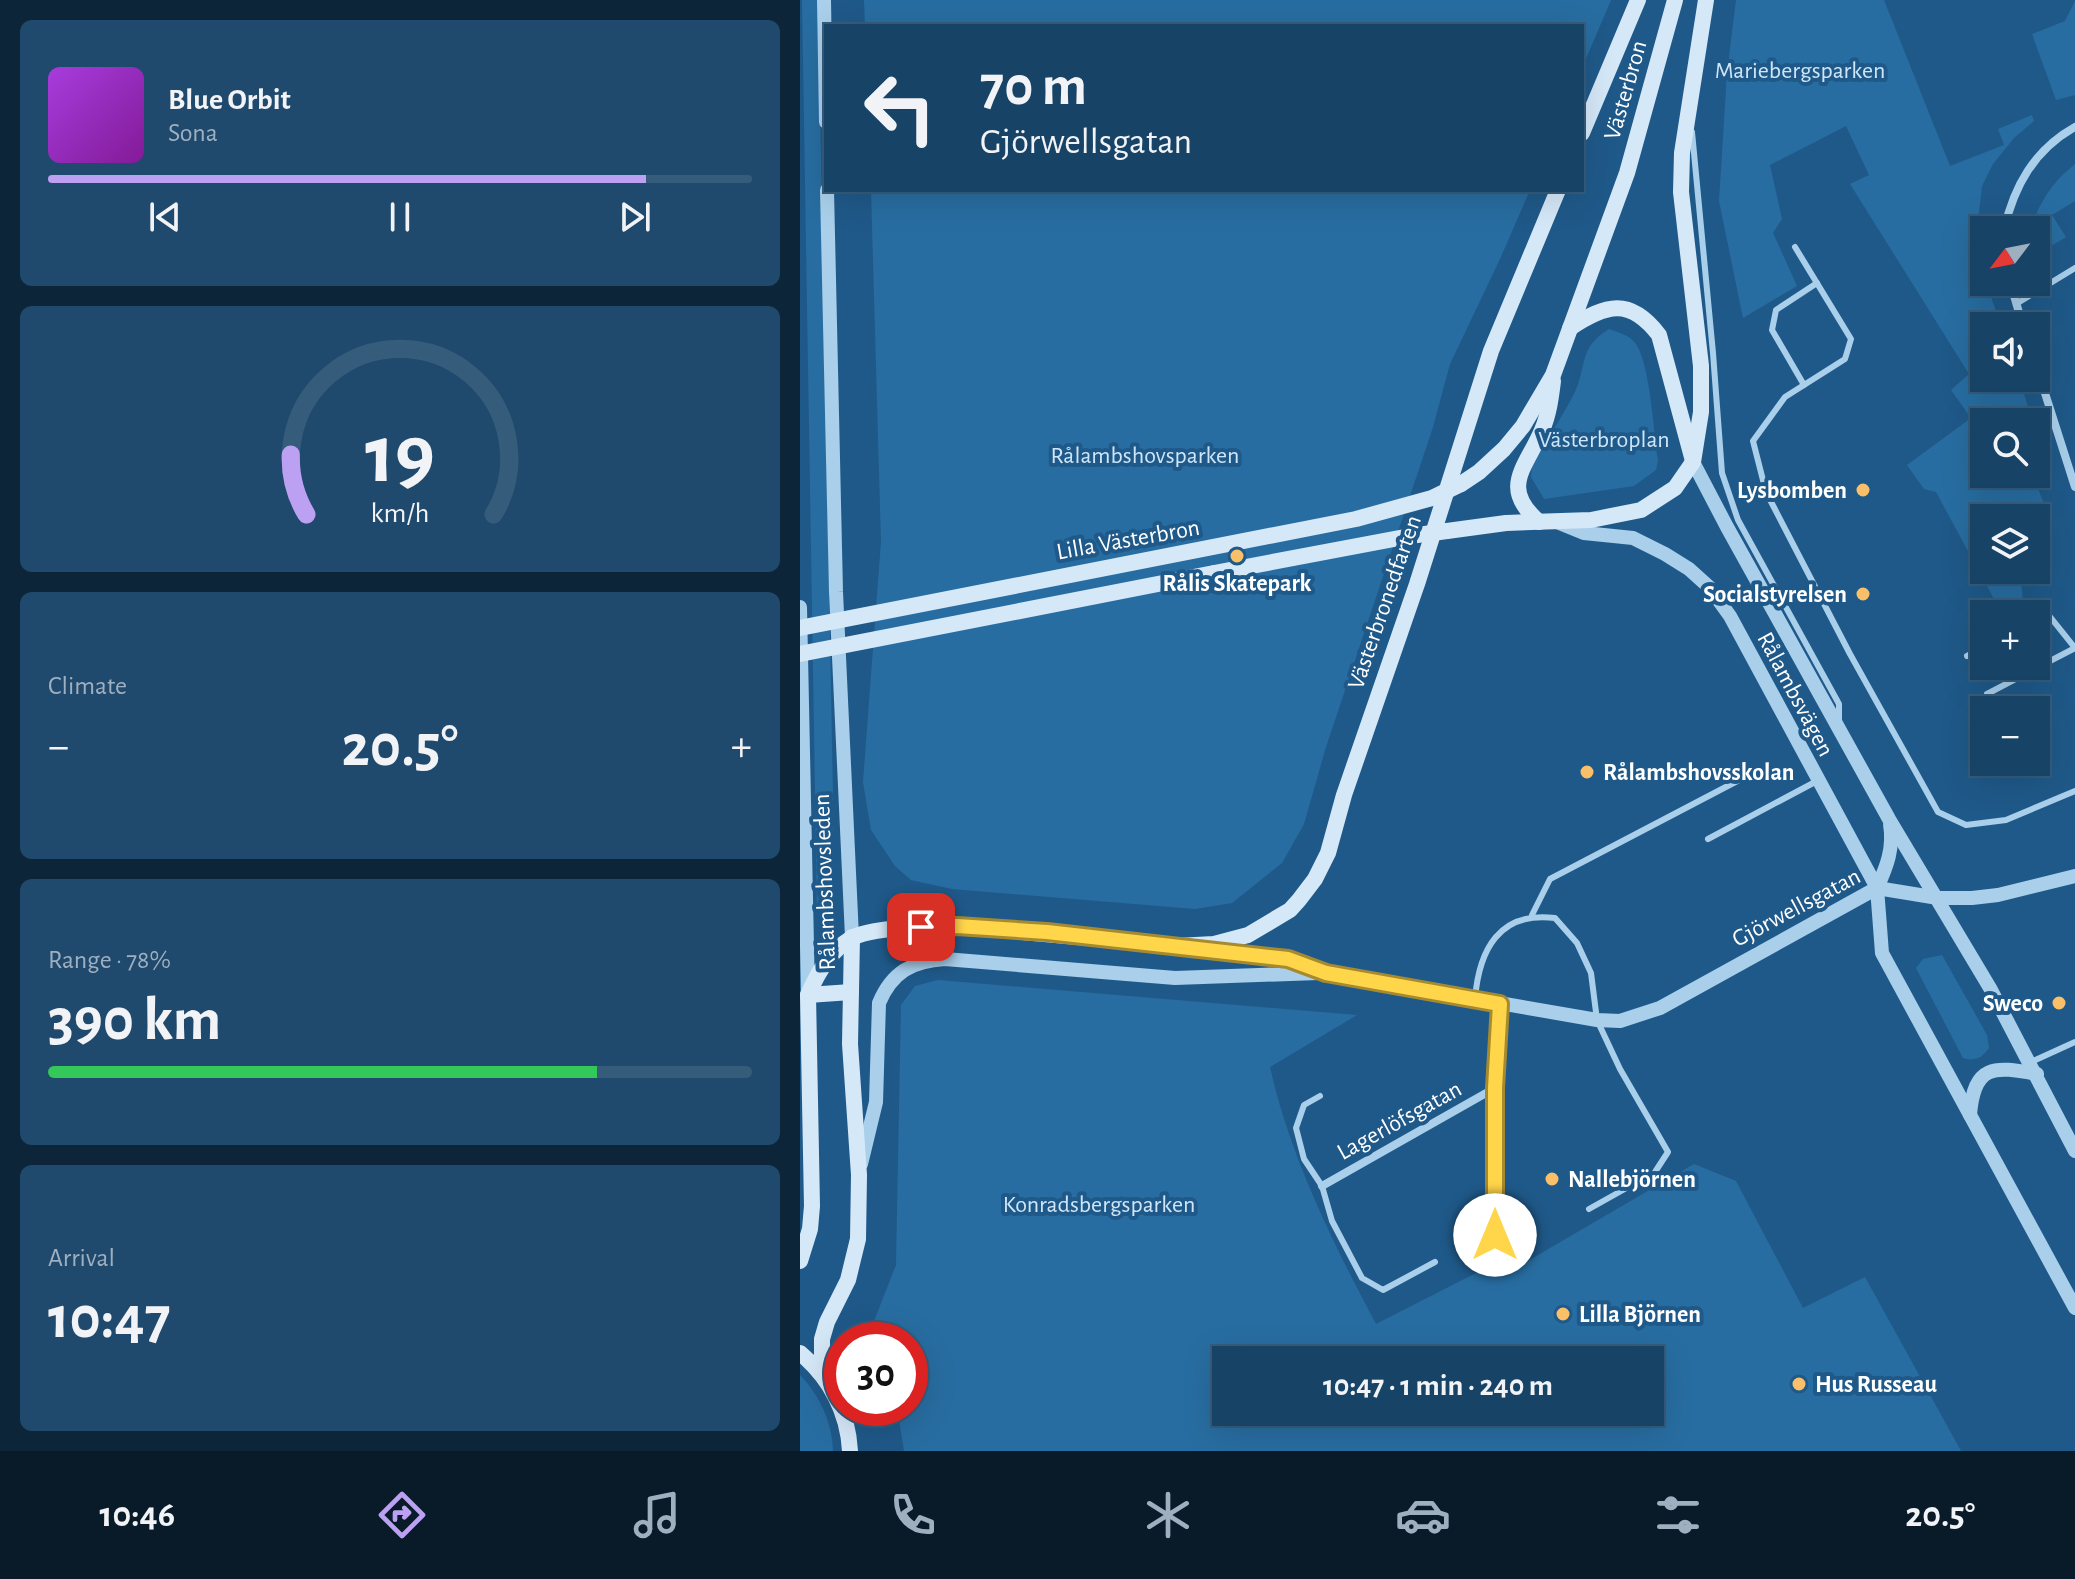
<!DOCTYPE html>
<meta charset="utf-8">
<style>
body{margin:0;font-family:"Alegreya Sans",sans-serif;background:#204a6d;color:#f1f3f6;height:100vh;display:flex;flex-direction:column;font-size:30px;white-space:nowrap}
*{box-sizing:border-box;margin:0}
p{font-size:26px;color:#9eb0c0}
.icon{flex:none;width:44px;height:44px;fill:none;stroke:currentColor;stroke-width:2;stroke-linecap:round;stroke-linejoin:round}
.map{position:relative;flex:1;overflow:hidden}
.drawer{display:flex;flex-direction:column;gap:20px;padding:20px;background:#0d2539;width:800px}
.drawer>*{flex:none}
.hud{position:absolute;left:24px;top:24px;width:760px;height:168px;border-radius:0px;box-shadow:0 8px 32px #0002,0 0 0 2px #365c7b;background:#174367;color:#f1f3f6;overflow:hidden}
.needle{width:52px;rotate:238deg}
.tools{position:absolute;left:1170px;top:216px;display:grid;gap:16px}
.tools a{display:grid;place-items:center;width:80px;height:80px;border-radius:0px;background:#174367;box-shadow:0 8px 32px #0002,0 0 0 2px #365c7b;font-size:40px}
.speed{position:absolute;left:24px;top:1322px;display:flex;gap:16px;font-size:40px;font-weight:700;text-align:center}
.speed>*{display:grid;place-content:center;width:104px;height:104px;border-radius:50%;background:#174367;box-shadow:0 8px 32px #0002,0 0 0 2px #365c7b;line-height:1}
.speed .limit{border:12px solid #d22;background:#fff;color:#111}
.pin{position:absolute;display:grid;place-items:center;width:68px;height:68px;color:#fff;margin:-34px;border-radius:16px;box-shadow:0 4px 12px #0006}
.me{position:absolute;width:88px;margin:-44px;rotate:0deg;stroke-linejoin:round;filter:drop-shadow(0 0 6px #0008)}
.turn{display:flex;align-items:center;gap:28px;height:168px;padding:0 24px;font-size:36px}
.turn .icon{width:104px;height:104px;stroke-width:2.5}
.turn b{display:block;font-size:56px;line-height:68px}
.big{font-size:60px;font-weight:700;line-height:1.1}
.drawer .widget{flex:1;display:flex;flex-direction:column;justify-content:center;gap:12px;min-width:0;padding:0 28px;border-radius:12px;background:#204a6d}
.drawer .dial{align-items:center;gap:0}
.dial svg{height:208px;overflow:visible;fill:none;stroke:#365c7b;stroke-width:7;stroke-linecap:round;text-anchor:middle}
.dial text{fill:#f1f3f6;stroke:none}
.song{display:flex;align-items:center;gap:24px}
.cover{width:96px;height:96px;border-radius:12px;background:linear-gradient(135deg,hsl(280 70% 55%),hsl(290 70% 35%))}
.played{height:8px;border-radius:4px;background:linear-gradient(90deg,#bca0f2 85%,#365c7b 85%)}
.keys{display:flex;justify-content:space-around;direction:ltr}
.heat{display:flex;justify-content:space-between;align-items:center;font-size:44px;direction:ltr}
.charge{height:12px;border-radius:6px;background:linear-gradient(90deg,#34c759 78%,#365c7b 0)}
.trip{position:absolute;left:412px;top:1346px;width:452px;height:80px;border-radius:0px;background:#174367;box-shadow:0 8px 32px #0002,0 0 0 2px #365c7b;font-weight:700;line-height:80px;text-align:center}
.tabs{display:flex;height:128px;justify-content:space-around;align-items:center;background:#091b29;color:#9eb0c0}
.tabs .icon{width:56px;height:56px}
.tabs .on{color:#bca0f2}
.tabs b{font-size:36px;color:#f1f3f6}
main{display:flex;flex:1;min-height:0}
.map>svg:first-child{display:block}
</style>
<main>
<section class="drawer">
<div class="widget">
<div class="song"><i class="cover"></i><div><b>Blue Orbit</b><p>Sona</p></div></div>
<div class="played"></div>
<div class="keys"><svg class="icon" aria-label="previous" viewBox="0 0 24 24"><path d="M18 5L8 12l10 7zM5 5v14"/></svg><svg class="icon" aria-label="pause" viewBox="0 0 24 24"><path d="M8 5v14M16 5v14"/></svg><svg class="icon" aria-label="next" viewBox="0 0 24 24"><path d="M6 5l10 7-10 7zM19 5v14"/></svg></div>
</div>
<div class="widget dial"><svg viewBox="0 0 100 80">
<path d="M14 69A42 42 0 1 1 86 69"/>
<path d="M14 69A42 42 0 0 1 8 46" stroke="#bca0f2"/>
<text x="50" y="56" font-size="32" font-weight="700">19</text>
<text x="50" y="72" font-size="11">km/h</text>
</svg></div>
<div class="widget"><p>Climate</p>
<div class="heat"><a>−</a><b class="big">20.5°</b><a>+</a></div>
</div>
<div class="widget"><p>Range · 78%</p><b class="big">390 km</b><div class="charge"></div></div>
<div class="widget"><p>Arrival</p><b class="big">10:47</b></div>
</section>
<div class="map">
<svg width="1275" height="1451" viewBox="0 0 1275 1451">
<rect width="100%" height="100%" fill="#1f5989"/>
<g fill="#286da1" fill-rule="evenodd">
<path d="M 2,0 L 18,0 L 35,903 L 17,912 Z"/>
<path d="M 64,0 L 811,0 L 782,68 L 782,26 L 65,26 Z"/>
<path d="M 936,0 L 1084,0 L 1150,166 L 1204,145 L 1198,129 L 1232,115 L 1234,121 L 1214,138 L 1193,164 L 1182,186 L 1175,247 L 1184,282 L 1186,282 L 1201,326 L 1184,326 L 1184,378 L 1219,378 L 1230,413 L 1211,422 L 1184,422 L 1184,474 L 1232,474 L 1245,506 L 1215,518 L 1184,518 L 1184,570 L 1220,570 L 1223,602 L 1201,612 L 1136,492 L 1124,489 L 1107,465 L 1171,418 L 1151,390 L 1169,374 L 1050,184 L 1069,175 L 1046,126 L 970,165 L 982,219 L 973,233 L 997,286 L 943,318 L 919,201 L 927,73 Z"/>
<path d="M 1275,1 L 1275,95 L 1256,100 L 1232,34 L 1265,21 Z"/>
<path d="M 1275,164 L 1275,201 L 1252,215 L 1266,237 L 1236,255 L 1236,230 L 1230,230 C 1239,203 1252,182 1275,164 Z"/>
<path d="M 71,190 L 730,190 L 700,259 L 650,364 L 633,427 L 526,747 L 504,824 L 482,863 L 432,903 L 395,909 L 152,889 L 111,880 L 95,866 L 71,830 L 63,782 L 81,542 Z"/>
<path d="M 809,329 C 819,333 830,335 836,344 C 850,365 854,434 858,461 L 856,470 L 834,486 L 744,499 L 731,477 L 732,467 C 745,442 761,419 774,394 C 788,365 777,349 809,329 Z"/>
<path d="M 1142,955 L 1187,1035 L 1189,1048 C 1181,1059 1175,1061 1163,1058 L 1116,968 L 1123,959 Z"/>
<path d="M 138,980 L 557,1015 L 470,1067 C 490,1157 533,1243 576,1324 L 676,1273 L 726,1262 L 894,1164 L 936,1181 L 1003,1308 L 1065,1277 L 1161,1451 L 104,1451 L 97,1408 L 110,1408 L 110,1340 L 67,1339 L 96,1265 L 101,1005 L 115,986 ZM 426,1360 L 850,1360 L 850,1412 L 426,1412 Z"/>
<path d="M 0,1375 C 20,1396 32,1422 33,1451 L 0,1451 Z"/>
</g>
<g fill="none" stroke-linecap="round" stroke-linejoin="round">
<g stroke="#a9cfeb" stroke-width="6">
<path d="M 892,132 L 913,353 L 922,473 L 938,520 L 1039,704 L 1039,719"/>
<path d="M 995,247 L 1051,339 L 1045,359 L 985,397 L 953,441 L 966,492 L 1050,654 L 1138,812 L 1166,825 L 1206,820 L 1275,791"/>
<path d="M 1216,304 L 1275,268"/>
<path d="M 1004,385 L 972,330 L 976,310 L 1017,283"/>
<path d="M 1236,619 L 1247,613 L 1275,648"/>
<path d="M 1167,656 L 1184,647"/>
<path d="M 1187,694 L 1275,648"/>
<path d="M 908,839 L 1017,781"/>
<path d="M 732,915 L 750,879 L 943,778"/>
<path d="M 675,999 C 679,950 699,911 755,918 L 777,943 L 791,973 L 797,1020 L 820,1069 L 868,1152 L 855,1172 L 789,1209"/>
<path d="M 1231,1062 L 1275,1042"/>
<path d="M 520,1096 L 504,1105 L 496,1128 L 504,1159 L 522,1186 L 532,1221 L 562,1278 L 583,1290 L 635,1262"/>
</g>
<g stroke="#a9cfeb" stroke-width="8">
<path d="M 1204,230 C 1214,186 1234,150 1275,127"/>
<path d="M 1210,282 L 1223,326"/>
<path d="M 1236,365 L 1275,487"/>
<path d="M 522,1186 L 695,1088"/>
<path d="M 695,1235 L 695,1088 L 700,1004"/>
</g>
<g stroke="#a9cfeb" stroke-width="14">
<path d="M 24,0 L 26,122"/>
<path d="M 27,190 L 36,592 L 52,937"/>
<path d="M 893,462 L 927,527 L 1089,819 L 1190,988 L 1275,1151"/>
<path d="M 757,522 L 784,533 L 833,538 L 865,554 L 889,569 L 909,587 L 930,616 L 1077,888 L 1082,953 L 1275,1308"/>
<path d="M 0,607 L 8,995"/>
<path d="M 1077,888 C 1087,866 1094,848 1090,824"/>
<path d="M 401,949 L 488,959 L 526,973 L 797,1020 L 820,1021 L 860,1008 L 1077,888 L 1138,898 L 1172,898 L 1198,895 L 1275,876"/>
<path d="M 1170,1115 C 1174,1064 1194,1066 1237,1074"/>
<path d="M 61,1164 L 76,1102 L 79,1003 C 92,972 112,961 145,959 L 375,978 L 518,973"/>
</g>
<g stroke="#d5e8f8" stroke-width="16">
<path d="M 782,133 L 838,0"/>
<path d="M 770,328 C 806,304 830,297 859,335 L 893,461"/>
<path d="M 661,484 L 679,472 L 704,449 L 723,426 L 753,375 L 827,173 L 875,0"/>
<path d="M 739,522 C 699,487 726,468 742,430 C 749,414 751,397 753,381"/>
<path d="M 647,531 L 706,523 L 791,520 L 841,510 L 875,488 L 893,462 L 901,412 L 901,366 L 881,192 L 882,153 L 906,0"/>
<path d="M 414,573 L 610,536"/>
<path d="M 8,995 L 51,992"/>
<path d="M 0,1261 L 10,1229 L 12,1206 L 8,995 C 17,974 29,952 50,939 C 69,927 133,926 157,926 L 377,946 L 414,944 L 448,935 L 490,910 L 499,900 L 515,879 L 528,853 L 544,795 L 617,584 L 691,351 L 758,190"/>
<path d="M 0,1353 C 30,1378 48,1412 50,1451"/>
<path d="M 22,1374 L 22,1339 L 27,1322 L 48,1280 L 58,1239 L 59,1175 L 50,1044 L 52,937"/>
</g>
<g stroke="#d5e8f8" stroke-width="16">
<path d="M 610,536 L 647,531"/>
<path d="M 0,628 L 556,519 L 632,498 L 661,484"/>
<path d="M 0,654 L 414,573"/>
</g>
</g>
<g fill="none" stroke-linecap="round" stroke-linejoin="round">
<defs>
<path id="route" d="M 121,927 L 157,926 L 247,932 L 488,959 L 526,973 L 700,1004 L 695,1088 L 695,1235"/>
</defs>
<use href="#route" stroke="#a68a30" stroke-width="20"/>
<use href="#route" stroke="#ffd54a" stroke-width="14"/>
</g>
<g fill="#fabf69" stroke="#1f5989" stroke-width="3">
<circle cx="1063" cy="490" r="8"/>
<circle cx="437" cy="556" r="8"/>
<circle cx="1063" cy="594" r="8"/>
<circle cx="787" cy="772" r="8"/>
<circle cx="1259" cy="1003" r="8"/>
<circle cx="752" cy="1179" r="8"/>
<circle cx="763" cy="1314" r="8"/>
<circle cx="999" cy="1384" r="8"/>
</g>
<g text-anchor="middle" stroke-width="8" stroke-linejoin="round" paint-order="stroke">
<g font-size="24" fill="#cee6f8" stroke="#1f5989">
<text x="1000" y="78">Mariebergsparken</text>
<text x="804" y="447">Västerbroplan</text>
<text x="345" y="463">Rålambshovsparken</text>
<text x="299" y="1212">Konradsbergsparken</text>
</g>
<g font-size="24" fill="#fff" stroke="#1f5989">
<text transform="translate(825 90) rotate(-74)" y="8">Västerbron</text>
<text transform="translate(328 539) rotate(-10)" y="8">Lilla Västerbron</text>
<text transform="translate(584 602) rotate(-71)" y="8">Västerbronedfarten</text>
<text transform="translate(996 694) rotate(62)" y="8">Rålambsvägen</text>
<text transform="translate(24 882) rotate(-92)" y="8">Rålambshovsleden</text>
<text transform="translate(996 907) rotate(-28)" y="8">Gjörwellsgatan</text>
<text transform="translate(599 1120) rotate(-29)" y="8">Lagerlöfsgatan</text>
</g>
<g font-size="24" font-weight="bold" fill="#fff" stroke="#1f5989" text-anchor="start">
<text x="1047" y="498" text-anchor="end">Lysbomben</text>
<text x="437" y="591" text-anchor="middle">Rålis Skatepark</text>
<text x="1047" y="602" text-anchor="end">Socialstyrelsen</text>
<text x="803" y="780">Rålambshovsskolan</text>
<text x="1243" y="1011" text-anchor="end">Sweco</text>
<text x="768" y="1187">Nallebjörnen</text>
<text x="779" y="1322">Lilla Björnen</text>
<text x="1015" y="1392">Hus Russeau</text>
</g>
</g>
</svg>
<div class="tools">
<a><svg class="needle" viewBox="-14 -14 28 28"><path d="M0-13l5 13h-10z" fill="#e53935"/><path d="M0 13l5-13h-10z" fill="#9eb0c0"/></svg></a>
<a><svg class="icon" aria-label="sound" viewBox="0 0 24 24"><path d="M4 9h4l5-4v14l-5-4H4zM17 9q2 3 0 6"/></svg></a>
<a><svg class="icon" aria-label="search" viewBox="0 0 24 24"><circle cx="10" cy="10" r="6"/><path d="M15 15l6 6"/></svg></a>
<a><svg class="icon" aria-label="layers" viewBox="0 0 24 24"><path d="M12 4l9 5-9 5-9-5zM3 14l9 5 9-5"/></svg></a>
<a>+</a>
<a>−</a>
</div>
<div class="speed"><div class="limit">30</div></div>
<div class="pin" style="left:121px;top:927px;background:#d93025"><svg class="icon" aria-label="arrive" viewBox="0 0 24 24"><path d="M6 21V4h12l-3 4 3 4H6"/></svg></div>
<svg class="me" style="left:695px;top:1235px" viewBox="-20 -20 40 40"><circle r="19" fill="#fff"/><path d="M0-13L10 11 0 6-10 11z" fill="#ffd54a"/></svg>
<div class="trip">10:47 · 1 min · 240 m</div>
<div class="hud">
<div class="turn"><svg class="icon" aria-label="left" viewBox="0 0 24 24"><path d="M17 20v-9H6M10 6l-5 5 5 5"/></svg><div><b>70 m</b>Gjörwellsgatan</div></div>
</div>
</div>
</main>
<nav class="tabs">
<b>10:46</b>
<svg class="icon on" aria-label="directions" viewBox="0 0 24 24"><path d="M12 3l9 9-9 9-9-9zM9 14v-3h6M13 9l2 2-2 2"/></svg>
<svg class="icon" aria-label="music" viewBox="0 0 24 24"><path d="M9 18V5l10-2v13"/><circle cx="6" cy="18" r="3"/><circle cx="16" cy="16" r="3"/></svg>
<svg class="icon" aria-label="phone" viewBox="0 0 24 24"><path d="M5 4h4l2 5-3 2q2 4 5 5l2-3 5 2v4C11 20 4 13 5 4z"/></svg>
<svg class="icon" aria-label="climate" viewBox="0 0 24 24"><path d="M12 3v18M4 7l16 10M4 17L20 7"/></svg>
<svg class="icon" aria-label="car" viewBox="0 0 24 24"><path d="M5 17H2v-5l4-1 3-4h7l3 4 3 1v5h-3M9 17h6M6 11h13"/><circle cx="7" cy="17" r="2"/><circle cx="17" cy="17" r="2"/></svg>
<svg class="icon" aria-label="filters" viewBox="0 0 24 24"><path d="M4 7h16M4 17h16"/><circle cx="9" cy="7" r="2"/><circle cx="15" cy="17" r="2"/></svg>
<b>20.5°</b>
</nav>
